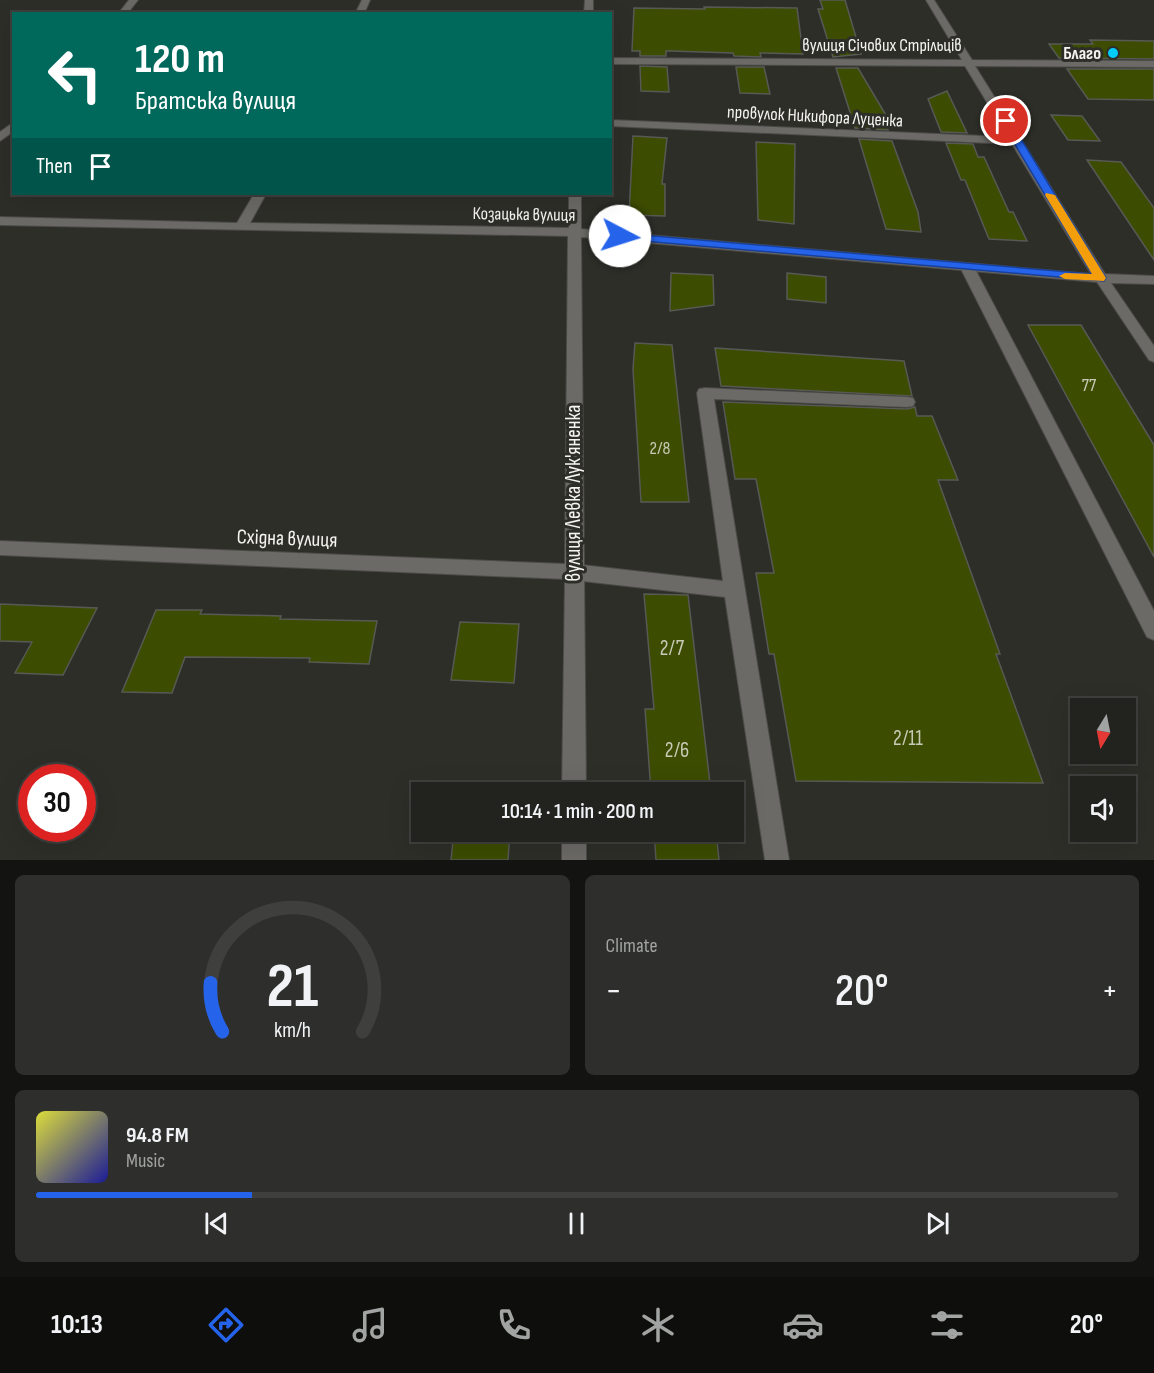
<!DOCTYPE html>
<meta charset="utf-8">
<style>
body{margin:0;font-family:"Sofia Sans Condensed",sans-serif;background:#2e2f2c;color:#f1f3f6;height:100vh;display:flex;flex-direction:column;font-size:22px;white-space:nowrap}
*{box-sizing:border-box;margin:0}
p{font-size:20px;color:#a2a4a4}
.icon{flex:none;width:33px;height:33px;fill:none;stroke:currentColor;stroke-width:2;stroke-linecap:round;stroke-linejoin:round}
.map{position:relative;height:860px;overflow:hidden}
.side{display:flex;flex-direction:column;gap:15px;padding:15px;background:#131311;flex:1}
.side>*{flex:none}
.hud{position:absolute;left:12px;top:12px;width:600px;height:183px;border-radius:0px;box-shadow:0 6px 24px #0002,0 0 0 2px #3f3f3d;background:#00695c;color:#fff;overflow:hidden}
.needle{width:39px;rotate:190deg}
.fabs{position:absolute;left:1070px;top:698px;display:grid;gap:12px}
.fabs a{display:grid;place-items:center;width:66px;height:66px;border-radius:0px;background:#22221f;box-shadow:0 6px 24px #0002,0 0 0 2px #3f3f3d;font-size:30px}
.speed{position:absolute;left:18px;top:764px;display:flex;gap:12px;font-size:30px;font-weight:700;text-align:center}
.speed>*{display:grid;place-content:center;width:78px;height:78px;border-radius:50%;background:#22221f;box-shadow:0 6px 24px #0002,0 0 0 2px #3f3f3d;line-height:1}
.speed .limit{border:9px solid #d22;background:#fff;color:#111}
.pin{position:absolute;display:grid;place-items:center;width:51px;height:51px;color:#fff;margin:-26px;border:3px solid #fff;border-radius:50%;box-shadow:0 2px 6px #0007}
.me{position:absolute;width:66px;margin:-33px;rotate:95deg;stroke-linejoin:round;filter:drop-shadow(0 0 4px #0008)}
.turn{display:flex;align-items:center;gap:21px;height:126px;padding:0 24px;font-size:27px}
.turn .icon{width:78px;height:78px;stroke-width:2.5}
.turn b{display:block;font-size:42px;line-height:51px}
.then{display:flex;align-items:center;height:57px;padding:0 24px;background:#0003;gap:12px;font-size:22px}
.big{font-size:45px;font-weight:600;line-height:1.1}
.side .card{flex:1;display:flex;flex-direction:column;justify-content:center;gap:9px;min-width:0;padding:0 21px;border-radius:9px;background:#2e2f2c}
.side .dial{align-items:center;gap:0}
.dial svg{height:156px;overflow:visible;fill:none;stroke:#3f3f3d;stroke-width:7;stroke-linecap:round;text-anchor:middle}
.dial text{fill:#f1f3f6;stroke:none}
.song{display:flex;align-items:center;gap:18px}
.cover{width:72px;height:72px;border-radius:9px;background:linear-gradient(135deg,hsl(60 70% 55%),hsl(240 70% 35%))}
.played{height:6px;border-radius:3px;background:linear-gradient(90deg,#2563eb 20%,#3f3f3d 20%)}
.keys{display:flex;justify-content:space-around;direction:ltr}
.heat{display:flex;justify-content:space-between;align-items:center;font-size:33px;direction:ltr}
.side .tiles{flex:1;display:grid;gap:15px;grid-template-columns:1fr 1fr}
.card:last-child{grid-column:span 2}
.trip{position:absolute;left:411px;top:782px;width:333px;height:60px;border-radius:0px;background:#22221f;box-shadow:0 6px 24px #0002,0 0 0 2px #3f3f3d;font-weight:600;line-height:60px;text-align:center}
.tab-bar{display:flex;height:96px;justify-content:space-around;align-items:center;background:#0e0e0c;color:#a2a4a4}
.tab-bar .icon{width:42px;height:42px}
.tab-bar .current{color:#2563eb}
.tab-bar b{font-size:27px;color:#f1f3f6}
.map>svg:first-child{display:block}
</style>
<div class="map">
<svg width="1154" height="860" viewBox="0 0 1154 860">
<rect width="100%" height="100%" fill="#2e2e29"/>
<g fill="#3c4c01" stroke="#575954" stroke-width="1.5">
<path d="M 820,0 L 845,0 L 861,54 L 833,57 L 818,9 L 823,9 Z"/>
<path d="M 704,7 L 797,8 L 803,54 L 760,53 L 761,57 L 734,56 L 733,53 L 670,51 L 666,51 L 666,56 L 640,56 L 640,51 L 632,51 L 634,8 L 705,9 Z"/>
<path d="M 1090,40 L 1154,41 L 1154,59 L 1059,58 L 1049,44 L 1093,44 Z"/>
<path d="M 640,66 L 667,67 L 669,92 L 641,91 Z"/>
<path d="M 736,67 L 764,67 L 770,94 L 740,93 Z"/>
<path d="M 836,68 L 858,68 L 893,127 L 887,127 L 888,130 L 855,128 Z"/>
<path d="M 1067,69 L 1154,69 L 1154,100 L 1088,99 Z"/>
<path d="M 947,91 L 967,133 L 941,132 L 928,99 Z"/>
<path d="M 1051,115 L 1082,116 L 1100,141 L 1068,140 Z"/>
<path d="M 633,136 L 667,138 L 662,184 L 665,184 L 665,216 L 629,215 Z"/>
<path d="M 859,139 L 892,141 L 918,212 L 921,232 L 886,229 Z"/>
<path d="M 756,142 L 795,144 L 794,224 L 758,220 Z"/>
<path d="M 946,143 L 973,144 L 978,157 L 984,157 L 1009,212 L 1013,212 L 1027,241 L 989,239 L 965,180 L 961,180 Z"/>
<path d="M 1087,160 L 1121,162 L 1154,208 L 1154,260 Z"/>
<path d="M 671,273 L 713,275 L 714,305 L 670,311 Z"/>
<path d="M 787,273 L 826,277 L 826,303 L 787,299 Z"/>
<path d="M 1028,325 L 1081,325 L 1154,445 L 1154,557 Z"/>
<path d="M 635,343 L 672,345 L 689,502 L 641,502 L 633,369 Z"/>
<path d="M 715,348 L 904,361 L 912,396 L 721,386 Z"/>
<path d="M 723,402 L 907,409 L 915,407 L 917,416 L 932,416 L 958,480 L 938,480 L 1000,654 L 996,654 L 1043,783 L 796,781 L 774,654 L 769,654 L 756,573 L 774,573 L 756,479 L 735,479 Z"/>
<path d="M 644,594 L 688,595 L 711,792 L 651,792 L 645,709 L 654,709 Z"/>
<path d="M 0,604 L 97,608 L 63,675 L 15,673 L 32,642 L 0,641 Z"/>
<path d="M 156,610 L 202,610 L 200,614 L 281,616 L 280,619 L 377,621 L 369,664 L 309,662 L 310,658 L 185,657 L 172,693 L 122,692 Z"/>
<path d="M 460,622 L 519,624 L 514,683 L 451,680 Z"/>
<path d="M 454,831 L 510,831 L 508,860 L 451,860 Z"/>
<path d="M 654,831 L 716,831 L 719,860 L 656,860 Z"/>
</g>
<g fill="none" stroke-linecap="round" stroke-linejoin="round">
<defs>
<g id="service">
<path d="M 967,263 L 974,267 L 1154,611 L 1154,640 L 1147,637 L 960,267 Z"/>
<path d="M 705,388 L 907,397 L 913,398 L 915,402 L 913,406 L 907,407 L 714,399 L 789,860 L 765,860 L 725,597 L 573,580 L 566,578 L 563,572 L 566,566 L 573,564 L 723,581 L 697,393 L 699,389 Z"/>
</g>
<g id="minor">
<path d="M 129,0 L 138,0 L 127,14 L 118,14 Z"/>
<path d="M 362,0 L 370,0 L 364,14 L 355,14 Z"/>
<path d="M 585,0 L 593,0 L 593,14 L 584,14 Z"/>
<path d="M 926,0 L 934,0 L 972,60 L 1154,61 L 1154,67 L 975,66 L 1105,274 L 1154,276 L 1154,284 L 1111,283 L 1154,346 L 1154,362 L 1149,360 L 1097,282 L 581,237 L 586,792 L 562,792 L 565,579 L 0,555 L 0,541 L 565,564 L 568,236 L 0,225 L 0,217 L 237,223 L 254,194 L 266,194 L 250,223 L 569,228 L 569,194 L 581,194 L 581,229 L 1091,274 L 1012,144 L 610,126 L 610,120 L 1008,137 L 965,66 L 610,64 L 610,58 L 962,60 Z"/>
<path d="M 14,122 L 14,131 L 0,141 L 0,132 Z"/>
<rect x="562" y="831" width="24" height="29"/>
</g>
</defs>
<use href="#service" stroke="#4c4b48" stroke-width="2"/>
<use href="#minor" stroke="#4c4b48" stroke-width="2"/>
<use href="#service" fill="#6b6a66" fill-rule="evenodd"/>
<use href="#minor" fill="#6b6a66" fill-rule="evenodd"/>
</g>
<path fill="#2563eb" stroke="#184099" stroke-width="1.5" d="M 1002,119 L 1010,121 L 1106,278 L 1104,281 L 620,239 L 615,236 L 620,233 L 1092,274 L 1001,121 Z"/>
<path fill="#f59e0b" d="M 1046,193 L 1055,195 L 1106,278 L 1104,281 L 1065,279 L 1059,276 L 1065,273 L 1092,274 L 1045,195 Z"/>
<circle fill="#00cbf9" stroke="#2e2e29" stroke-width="2" cx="1113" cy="53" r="6"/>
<g text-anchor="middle" stroke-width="6" stroke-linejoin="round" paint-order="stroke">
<g font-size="18" fill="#f5f4f1" stroke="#2e2e29">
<text x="882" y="51">вулиця Січових Стрільців</text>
<text transform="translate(815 116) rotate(3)" y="6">провулок Никифора Луценка</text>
<text transform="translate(524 214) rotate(1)" y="6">Козацька вулиця</text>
</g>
<g font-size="18" font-weight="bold" fill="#f5f4f1" stroke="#2e2e29" text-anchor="end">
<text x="1101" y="59">Благо</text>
</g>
<g font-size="18" fill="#c7cab5">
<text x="1089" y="391">77</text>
<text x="660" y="454">2/8</text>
</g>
<g font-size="21" fill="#f5f4f1" stroke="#2e2e29">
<text transform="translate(573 493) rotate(-90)" y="7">вулиця Левка Лук'яненка</text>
<text transform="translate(287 538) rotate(2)" y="7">Східна вулиця</text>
</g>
<g font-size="21" fill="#c7cab5">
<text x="672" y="655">2/7</text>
<text x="908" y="745">2/11</text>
<text x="677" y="757">2/6</text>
</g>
</g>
</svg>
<div class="fabs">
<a><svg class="needle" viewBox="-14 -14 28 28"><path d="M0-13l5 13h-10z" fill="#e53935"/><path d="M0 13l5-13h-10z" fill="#a2a4a4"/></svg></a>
<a><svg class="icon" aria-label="sound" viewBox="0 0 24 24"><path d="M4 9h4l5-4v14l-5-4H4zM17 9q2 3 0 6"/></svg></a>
</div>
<div class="speed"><div class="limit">30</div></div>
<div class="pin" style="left:1006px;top:121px;background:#d93025"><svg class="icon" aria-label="arrive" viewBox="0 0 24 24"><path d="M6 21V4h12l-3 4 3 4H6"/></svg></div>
<svg class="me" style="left:620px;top:236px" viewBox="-20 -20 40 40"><circle r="19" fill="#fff"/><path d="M0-13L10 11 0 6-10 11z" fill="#2563eb"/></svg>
<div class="trip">10:14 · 1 min · 200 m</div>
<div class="hud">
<div class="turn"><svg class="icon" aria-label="left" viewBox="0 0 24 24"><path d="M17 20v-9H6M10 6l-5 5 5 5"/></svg><div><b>120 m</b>Братська вулиця</div></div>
<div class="then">Then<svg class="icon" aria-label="arrive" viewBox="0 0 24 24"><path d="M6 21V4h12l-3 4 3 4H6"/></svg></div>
</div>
</div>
<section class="side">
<div class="tiles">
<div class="card dial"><svg viewBox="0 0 100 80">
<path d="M14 69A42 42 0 1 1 86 69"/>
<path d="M14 69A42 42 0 0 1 8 44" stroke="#2563eb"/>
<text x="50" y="56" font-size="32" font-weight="700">21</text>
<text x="50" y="72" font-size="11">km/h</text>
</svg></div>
<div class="card"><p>Climate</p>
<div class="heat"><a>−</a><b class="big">20°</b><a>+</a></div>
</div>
<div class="card">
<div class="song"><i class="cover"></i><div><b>94.8 FM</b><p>Music</p></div></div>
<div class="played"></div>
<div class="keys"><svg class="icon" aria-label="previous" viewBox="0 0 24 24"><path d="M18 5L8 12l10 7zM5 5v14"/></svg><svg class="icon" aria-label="pause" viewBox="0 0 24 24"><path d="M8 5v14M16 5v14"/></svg><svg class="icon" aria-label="next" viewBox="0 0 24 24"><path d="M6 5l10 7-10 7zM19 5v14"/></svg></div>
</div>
</div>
</section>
<nav class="tab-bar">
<b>10:13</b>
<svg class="icon current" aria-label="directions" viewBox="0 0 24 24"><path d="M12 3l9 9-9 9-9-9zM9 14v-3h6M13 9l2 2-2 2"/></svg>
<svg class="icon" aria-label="music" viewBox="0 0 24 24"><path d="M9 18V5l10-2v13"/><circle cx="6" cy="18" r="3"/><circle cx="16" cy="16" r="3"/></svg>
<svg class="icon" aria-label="phone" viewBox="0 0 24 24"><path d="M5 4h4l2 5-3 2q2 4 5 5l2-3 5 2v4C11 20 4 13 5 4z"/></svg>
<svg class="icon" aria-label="climate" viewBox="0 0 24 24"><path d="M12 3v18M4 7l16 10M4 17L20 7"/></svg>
<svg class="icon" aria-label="car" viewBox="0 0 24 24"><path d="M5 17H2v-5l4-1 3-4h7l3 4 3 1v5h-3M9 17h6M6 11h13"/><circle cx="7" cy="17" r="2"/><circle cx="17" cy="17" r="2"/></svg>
<svg class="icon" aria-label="filters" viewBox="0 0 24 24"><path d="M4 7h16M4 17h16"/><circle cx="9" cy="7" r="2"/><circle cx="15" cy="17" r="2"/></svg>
<b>20°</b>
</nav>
